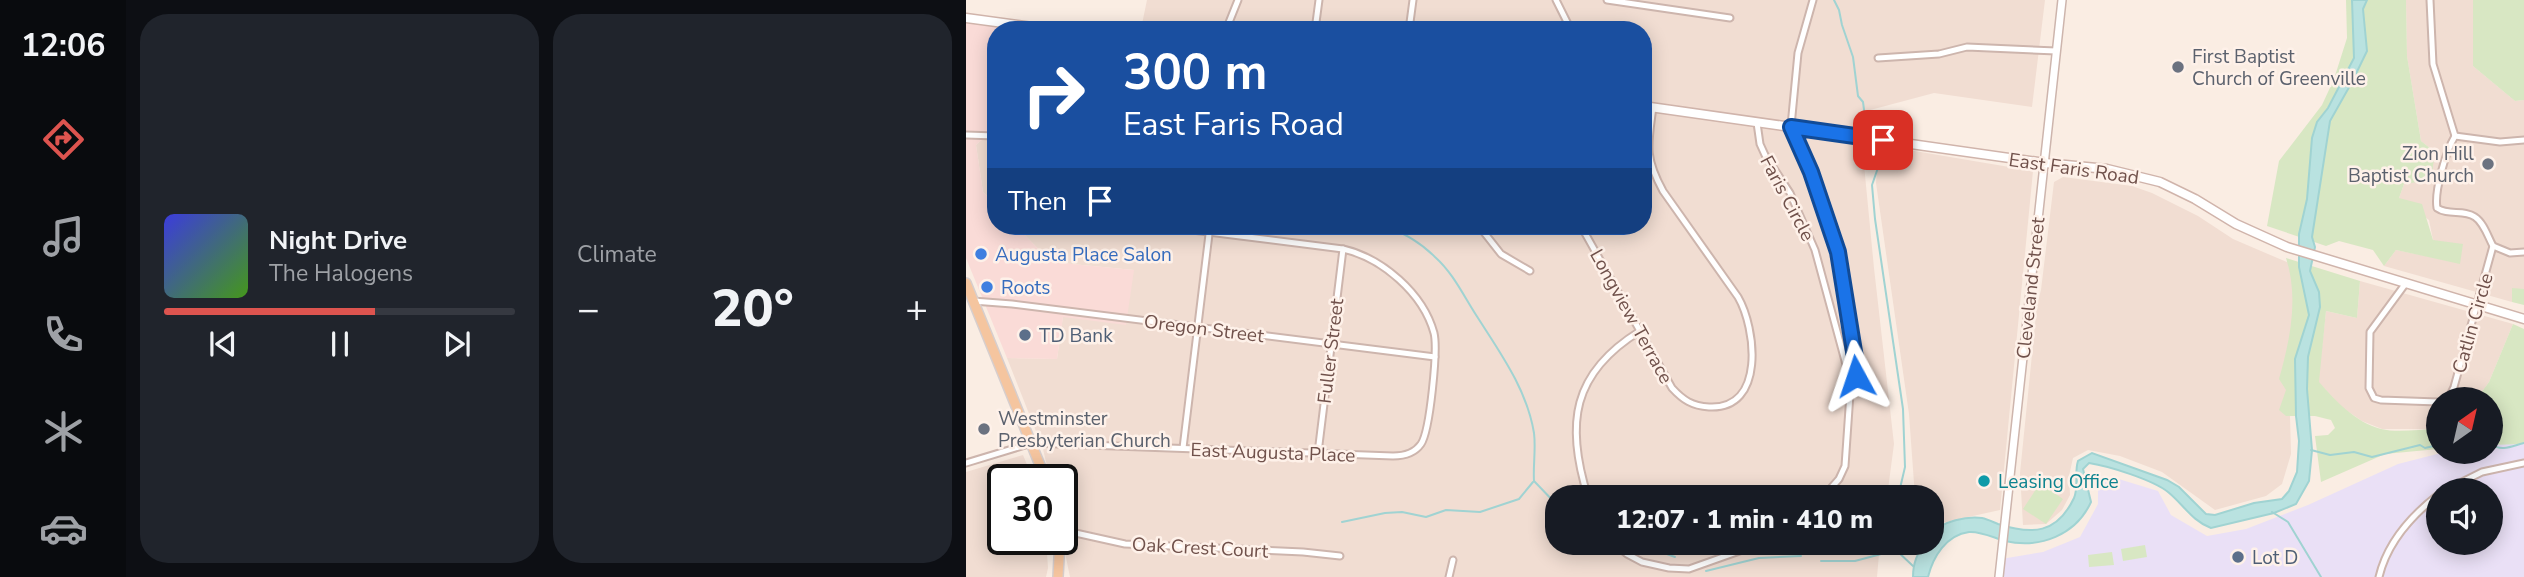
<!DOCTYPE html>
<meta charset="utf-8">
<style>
body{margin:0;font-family:"Nunito Sans",sans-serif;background:#20242c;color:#f1f3f6;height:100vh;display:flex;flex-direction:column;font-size:26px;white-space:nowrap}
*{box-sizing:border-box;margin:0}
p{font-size:23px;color:#9ea1a6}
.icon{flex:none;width:38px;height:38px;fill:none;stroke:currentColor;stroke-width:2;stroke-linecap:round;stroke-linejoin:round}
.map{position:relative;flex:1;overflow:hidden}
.side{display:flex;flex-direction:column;gap:14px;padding:14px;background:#0d0f14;width:840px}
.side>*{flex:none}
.banner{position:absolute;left:21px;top:21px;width:665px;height:214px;border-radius:28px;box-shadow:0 4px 18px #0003;background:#1a4fa0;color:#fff;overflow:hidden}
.needle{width:46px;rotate:34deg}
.fabs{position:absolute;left:1460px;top:387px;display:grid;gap:14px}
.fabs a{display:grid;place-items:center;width:77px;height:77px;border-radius:50%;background:#171b24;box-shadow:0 4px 18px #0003;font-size:35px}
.speed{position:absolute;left:21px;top:464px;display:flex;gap:14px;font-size:35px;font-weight:700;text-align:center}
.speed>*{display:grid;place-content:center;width:91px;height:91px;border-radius:50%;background:#171b24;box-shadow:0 4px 18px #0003;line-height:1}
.speed .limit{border:4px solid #111;border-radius:10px;background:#fff;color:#111}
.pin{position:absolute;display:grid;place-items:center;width:60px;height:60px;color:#fff;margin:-30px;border-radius:14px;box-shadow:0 4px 10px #0006}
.me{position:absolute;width:77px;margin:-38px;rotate:355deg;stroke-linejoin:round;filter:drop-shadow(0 0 5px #0008)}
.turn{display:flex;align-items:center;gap:24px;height:147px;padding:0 21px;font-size:32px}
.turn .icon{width:91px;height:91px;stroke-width:2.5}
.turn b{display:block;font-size:49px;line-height:60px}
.then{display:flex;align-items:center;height:66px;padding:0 21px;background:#0003;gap:14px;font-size:26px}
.big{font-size:52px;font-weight:800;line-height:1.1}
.side .tile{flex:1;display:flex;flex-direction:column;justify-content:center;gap:10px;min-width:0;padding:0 24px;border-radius:28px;background:#20242c}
.song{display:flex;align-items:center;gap:21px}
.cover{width:84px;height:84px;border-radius:10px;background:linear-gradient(135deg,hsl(240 70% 55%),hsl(100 70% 35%))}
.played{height:7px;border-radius:4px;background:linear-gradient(90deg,#dd544f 60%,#363941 60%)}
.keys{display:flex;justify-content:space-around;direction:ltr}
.heat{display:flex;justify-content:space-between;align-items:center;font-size:38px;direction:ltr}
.side .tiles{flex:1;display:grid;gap:14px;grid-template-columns:repeat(2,1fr)}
.trip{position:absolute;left:579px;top:485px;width:399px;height:70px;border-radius:28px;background:#171b24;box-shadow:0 4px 18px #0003;font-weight:800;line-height:70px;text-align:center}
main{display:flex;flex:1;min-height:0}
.dock{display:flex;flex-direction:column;width:126px;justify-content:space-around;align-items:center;background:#090b0e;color:#9ea1a6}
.dock .icon{width:49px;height:49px}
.dock .selected{color:#dd544f}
.dock b{font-size:32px;color:#f1f3f6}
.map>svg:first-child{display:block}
</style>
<main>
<nav class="dock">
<b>12:06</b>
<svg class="icon selected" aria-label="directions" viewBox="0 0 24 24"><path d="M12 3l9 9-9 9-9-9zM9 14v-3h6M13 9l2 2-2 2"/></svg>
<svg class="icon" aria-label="music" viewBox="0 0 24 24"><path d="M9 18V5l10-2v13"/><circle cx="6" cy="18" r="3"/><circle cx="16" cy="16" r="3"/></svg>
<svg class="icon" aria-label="phone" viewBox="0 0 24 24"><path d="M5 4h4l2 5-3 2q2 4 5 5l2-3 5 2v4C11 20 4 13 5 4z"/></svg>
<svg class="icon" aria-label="climate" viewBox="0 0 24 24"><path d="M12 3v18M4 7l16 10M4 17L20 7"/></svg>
<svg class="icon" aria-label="car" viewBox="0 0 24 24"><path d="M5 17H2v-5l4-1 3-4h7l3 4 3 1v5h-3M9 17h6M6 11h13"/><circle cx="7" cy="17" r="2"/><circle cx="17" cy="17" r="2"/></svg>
</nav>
<section class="side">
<div class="tiles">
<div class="tile">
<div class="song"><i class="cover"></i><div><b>Night Drive</b><p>The Halogens</p></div></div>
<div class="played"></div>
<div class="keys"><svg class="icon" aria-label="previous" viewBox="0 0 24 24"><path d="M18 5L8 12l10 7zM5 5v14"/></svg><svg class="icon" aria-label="pause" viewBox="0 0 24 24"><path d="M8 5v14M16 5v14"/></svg><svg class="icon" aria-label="next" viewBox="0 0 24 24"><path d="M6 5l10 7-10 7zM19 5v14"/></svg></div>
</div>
<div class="tile"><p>Climate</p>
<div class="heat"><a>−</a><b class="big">20°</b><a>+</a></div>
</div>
</div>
</section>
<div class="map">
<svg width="1558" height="577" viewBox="0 0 1558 577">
<rect width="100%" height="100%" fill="#faede3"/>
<g fill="#f1ddd2">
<path d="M 181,0 L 1079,0 L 1066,107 L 968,93 L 893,113 L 908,268 L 928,444 L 921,497 L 592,497 L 592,542 L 914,543 L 911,577 L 104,577 L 96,538 L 96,480 L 84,479 L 77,449 L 41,358 L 91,359 L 97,316 L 168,270 L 85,262 L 50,226 L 677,226 L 677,30 L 30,30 L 30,80 L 5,75 L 8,23 L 176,24 Z"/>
<path d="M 1440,0 L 1507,0 L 1507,66 L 1549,101 L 1558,100 L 1558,289 L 1546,289 L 1546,302 L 1418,266 L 1430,250 L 1494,263 L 1467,240 L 1463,220 L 1433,198 L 1438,184 L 1469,152 L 1455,141 L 1441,56 Z"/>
<path d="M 30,127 L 30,205 L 17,192 L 10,145 Z"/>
<path d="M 913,145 L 1067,171 L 1034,510 L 966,525 L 966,497 L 949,497 L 943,414 L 910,183 Z"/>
<path d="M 1097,177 L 1166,186 L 1186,193 L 1232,216 L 1267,239 L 1337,269 L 1324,417 L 1325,454 L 1316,484 L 1300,496 L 1249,510 L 1196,472 L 1154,456 L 1122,450 L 1107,458 L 1103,476 L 1104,495 L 1096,510 L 1080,524 L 1057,525 L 1054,473 L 1071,305 L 1075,290 L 1088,182 Z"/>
<path d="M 1394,281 L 1547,324 L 1523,382 L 1512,397 L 1491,391 L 1489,399 L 1472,399 L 1472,429 L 1416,429 L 1396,421 L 1377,408 L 1352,382 L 1360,311 L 1391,318 Z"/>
<path d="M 57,455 L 67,479 L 37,480 L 37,539 L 80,539 L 82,568 L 80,577 L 0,577 L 0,472 Z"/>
</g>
<path fill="#fadbd7" d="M 0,22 L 48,29 L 30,30 L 30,78 L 19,77 L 30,80 L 30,127 L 10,145 L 17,192 L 30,205 L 30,226 L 50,226 L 85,262 L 168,270 L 160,325 L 97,317 L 91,359 L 41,358 L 0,258 Z"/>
<path fill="#eae0f6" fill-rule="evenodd" d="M 1524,440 L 1558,440 L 1558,577 L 1033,577 L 1035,559 L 1077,552 L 1114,537 L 1132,504 L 1132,484 L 1146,477 L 1192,491 L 1205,515 L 1241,536 L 1280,529 L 1342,505 L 1432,464 L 1479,452 L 1524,452 ZM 1472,490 L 1524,490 L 1524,542 L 1472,542 Z"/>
<g fill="#d8e7c3">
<path d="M 1380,0 L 1440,0 L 1441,56 L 1455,141 L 1469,152 L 1465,180 L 1438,184 L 1433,198 L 1456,204 L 1467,240 L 1497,244 L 1494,264 L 1430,250 L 1418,266 L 1407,250 L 1373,241 L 1360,246 L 1301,226 L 1313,161 L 1356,105 L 1368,79 L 1381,38 Z"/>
<path d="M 1507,0 L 1558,0 L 1558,100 L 1549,101 L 1507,66 Z"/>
<path d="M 1320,258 L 1394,281 L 1391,318 L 1360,311 L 1353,382 C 1370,401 1389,422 1415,429 C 1432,433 1454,429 1472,429 L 1472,449 L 1419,454 L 1355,482 L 1349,436 L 1362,435 L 1369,428 L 1365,420 L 1349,416 L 1320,416 L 1313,410 L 1320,390 L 1313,379 C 1324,340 1333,298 1320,258 Z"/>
<path d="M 1546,288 L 1558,289 L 1558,305 L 1546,302 Z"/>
<path d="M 1547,324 L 1558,329 L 1558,444 L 1524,445 L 1524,399 L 1489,399 L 1491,391 L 1512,397 L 1523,382 Z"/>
<path d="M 1074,483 L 1097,499 L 1080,524 L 1057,509 Z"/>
<path d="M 1179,545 L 1181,557 L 1157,561 L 1155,549 Z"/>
<path d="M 1146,552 L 1148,565 L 1123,567 L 1122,555 Z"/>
</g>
<path fill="#b9e2e0" stroke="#a0d3d2" stroke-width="2" d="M 1386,0 L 1401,0 L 1397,9 L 1401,51 L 1386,82 L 1364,121 L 1346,237 L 1349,247 L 1344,271 L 1353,292 L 1354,307 L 1342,357 L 1341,389 L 1346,450 L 1343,481 L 1330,504 L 1308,513 L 1245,528 C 1226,521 1217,504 1202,492 C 1187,480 1143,466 1123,463 L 1117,469 L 1125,502 C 1110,535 1074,549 1039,541 C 1028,538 1015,531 1003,532 C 980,535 967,557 962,577 L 947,577 C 947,563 951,554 959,543 L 966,542 L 966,533 C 977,521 1001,516 1016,518 C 1021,519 1027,522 1032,524 C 1066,535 1091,534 1108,498 C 1113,487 1108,473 1112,461 L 1126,453 L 1201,480 L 1213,487 L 1240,514 L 1249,515 L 1288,503 L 1316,499 L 1323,491 L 1331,472 L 1333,441 L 1330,416 L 1329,359 L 1343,315 L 1333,267 L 1333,234 L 1341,199 L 1346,138 L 1351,122 L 1362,108 L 1388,58 Z"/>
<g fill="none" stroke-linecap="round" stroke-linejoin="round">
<g stroke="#a0d3d2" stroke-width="2">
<path d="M 868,0 L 873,10 L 876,25 L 887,57 L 892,96 L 897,102 L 899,117"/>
<path d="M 915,159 L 906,185 L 909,219 L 937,409 L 939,467 L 932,497"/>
<path d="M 420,226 C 439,234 454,242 469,257 C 488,274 498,297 512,318 C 535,354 561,390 568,433 C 570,449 567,465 568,481 L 592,506"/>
<path d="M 1524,444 C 1536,452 1546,446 1558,443"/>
<path d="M 1345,450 L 1364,455 L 1388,452 L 1406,457 L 1454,445 L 1459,448 L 1472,445"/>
<path d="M 1306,512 L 1322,522 L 1355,577"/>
<path d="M 376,522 L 419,513 L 436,512 L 460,517 L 480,510 L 514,512 L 553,499 L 567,482"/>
<path d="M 681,542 L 690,550 L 709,557"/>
<path d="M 927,542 L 930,550 L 947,566"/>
<path d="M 855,561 L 889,561 L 930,550"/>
<path d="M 740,571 L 793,558 L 835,556"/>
</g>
<defs>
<g id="minor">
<path d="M 590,0 L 605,30"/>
<path d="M 641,0 L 764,18"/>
<path d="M 847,0 L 832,53 L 825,126 L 845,172 L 872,252 L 890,364 L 888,385 L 884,394"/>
<path d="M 1464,0 L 1467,64 L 1489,136"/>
<path d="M 260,30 L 272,0"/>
<path d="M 349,30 L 353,0"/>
<path d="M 443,30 L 447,0"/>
<path d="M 912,58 L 973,54 L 1001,47 L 1090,51"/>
<path d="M 791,123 L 794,144 L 799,155 L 824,193 L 849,250 L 882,372 L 884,394 L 879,466 L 873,479 L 857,497"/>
<path d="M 0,135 L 30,136"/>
<path d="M 1489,136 C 1480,151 1468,191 1471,208 C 1482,216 1498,209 1509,217 C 1518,223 1522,237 1527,246 L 1544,253 L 1558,252"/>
<path d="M 1489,136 L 1534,142 L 1558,140"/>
<path d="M 513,226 L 535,254 L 564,271"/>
<path d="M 615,226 L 706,388 C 717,400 726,406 743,407 C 800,410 790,328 772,297 L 697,191 C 678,156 682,145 687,107"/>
<path d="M 1440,283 L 1404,332 L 1403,388 L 1408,398 L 1415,400 L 1472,402"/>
<path d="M 7,301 L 46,304 L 469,357"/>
<path d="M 1482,399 L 1488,387 L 1527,246"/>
<path d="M 217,448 L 244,226"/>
<path d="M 352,453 L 377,249"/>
<path d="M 0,463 L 66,443 L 427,456 C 438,456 448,454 455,444 C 464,431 472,349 468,333 C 457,293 416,258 377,249 L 194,226"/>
<path d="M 1480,490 L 1516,472 L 1558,463"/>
<path d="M 622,497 C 599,424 606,373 674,331"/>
<path d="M 96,530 L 159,544 L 337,552 L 374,556"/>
<path d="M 646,542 L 661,554 L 676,562 L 703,568 L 723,569 L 799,542"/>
<path d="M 483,577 L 487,560"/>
<path d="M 1413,577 C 1421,543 1445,516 1472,495"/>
</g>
<path id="tertiary" d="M 1033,577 L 1096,0"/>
<g id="secondary">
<path d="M 0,18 L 89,30"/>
<path d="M 677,106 L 1079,163 L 1141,169 L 1194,182 L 1229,199 L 1270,224 L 1321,247 L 1558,319"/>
</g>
<g id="primary">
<path d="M 0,283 L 80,480"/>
<path d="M 92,577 L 94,539"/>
</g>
</defs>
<use href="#minor" stroke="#cdb5ad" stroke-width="9"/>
<use href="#tertiary" stroke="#cdb5ad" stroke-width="10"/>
<use href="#secondary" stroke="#d0b4ab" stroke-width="11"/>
<use href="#primary" stroke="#d7cecd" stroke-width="12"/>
<use href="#minor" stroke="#fff" stroke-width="5"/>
<use href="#tertiary" stroke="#fff" stroke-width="7"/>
<use href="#secondary" stroke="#fff" stroke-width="8"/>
<use href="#primary" stroke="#f5c59f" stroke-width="9"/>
</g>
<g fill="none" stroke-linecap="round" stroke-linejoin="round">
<defs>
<path id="route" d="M 890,376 L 890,364 L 872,252 L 845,172 L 825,127 L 917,140"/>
</defs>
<use href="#route" stroke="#114b97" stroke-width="18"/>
<use href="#route" stroke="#1a73e8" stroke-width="12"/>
</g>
<g fill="#6b7280" stroke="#fef1e9" stroke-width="2.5">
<circle cx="1212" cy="67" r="7"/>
<circle cx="1522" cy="164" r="7"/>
<circle cx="18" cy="429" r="7"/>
</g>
<g fill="#3f7fe0" stroke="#fef1e9" stroke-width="2.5">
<circle cx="15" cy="254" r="7"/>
<circle cx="21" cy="287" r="7"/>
</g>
<g fill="#5c6f8a" stroke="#fef1e9" stroke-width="2.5">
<circle cx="59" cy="335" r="7"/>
<circle cx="1272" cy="557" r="7"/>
</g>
<circle fill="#0f9aa8" stroke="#fef1e9" stroke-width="2.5" cx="1018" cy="481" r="7"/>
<g text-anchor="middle" stroke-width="5" stroke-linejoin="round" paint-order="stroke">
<g font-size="19" fill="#5b616d" stroke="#fef1e9" text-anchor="start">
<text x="1226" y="63">First Baptist<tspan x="1226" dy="22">Church of Greenville</tspan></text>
<text x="1508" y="160" text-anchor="end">Zion Hill<tspan x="1508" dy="22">Baptist Church</tspan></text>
<text x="32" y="425">Westminster<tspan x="32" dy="22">Presbyterian Church</tspan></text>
</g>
<g font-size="19" fill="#70514b" stroke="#fef1e9">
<text transform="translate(1108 168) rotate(8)" y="7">East Faris Road</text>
<text transform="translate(822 198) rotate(62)" y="7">Faris Circle</text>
<text transform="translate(1064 288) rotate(-84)" y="7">Cleveland Street</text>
<text transform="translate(666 316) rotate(61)" y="7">Longview Terrace</text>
<text transform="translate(1506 323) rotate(-74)" y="7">Catlin Circle</text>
<text transform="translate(238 328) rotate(7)" y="7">Oregon Street</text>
<text transform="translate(364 351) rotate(-83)" y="7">Fuller Street</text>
<text transform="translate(307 452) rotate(2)" y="7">East Augusta Place</text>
<text transform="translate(234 547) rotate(3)" y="7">Oak Crest Court</text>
</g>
<g font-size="19" fill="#366cbe" stroke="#fef1e9" text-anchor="start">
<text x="29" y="261">Augusta Place Salon</text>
<text x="35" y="294">Roots</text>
</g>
<g font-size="19" fill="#4e5e75" stroke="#fef1e9" text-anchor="start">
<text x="73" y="342">TD Bank</text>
<text x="1286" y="564">Lot D</text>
</g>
<g font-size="19" fill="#0d838f" stroke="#fef1e9" text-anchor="start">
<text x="1032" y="488">Leasing Office</text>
</g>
</g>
</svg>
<div class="fabs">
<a><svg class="needle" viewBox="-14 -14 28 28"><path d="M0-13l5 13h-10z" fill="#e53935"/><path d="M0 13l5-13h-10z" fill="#9ea1a6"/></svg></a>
<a><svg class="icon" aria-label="sound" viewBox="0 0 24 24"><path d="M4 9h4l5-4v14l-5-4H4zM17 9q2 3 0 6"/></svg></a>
</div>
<div class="speed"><div class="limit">30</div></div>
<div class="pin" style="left:917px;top:140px;background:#d93025"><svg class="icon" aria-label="arrive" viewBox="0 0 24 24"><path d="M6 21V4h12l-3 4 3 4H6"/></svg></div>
<svg class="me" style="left:890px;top:376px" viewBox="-20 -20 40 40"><path d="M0-17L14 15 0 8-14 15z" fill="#1a73e8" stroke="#fff" stroke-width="4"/></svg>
<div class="trip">12:07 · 1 min · 410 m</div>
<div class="banner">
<div class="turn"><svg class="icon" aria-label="right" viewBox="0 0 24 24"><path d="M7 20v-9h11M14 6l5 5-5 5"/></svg><div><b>300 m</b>East Faris Road</div></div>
<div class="then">Then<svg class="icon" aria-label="arrive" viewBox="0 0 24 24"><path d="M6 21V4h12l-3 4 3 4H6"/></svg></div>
</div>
</div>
</main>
